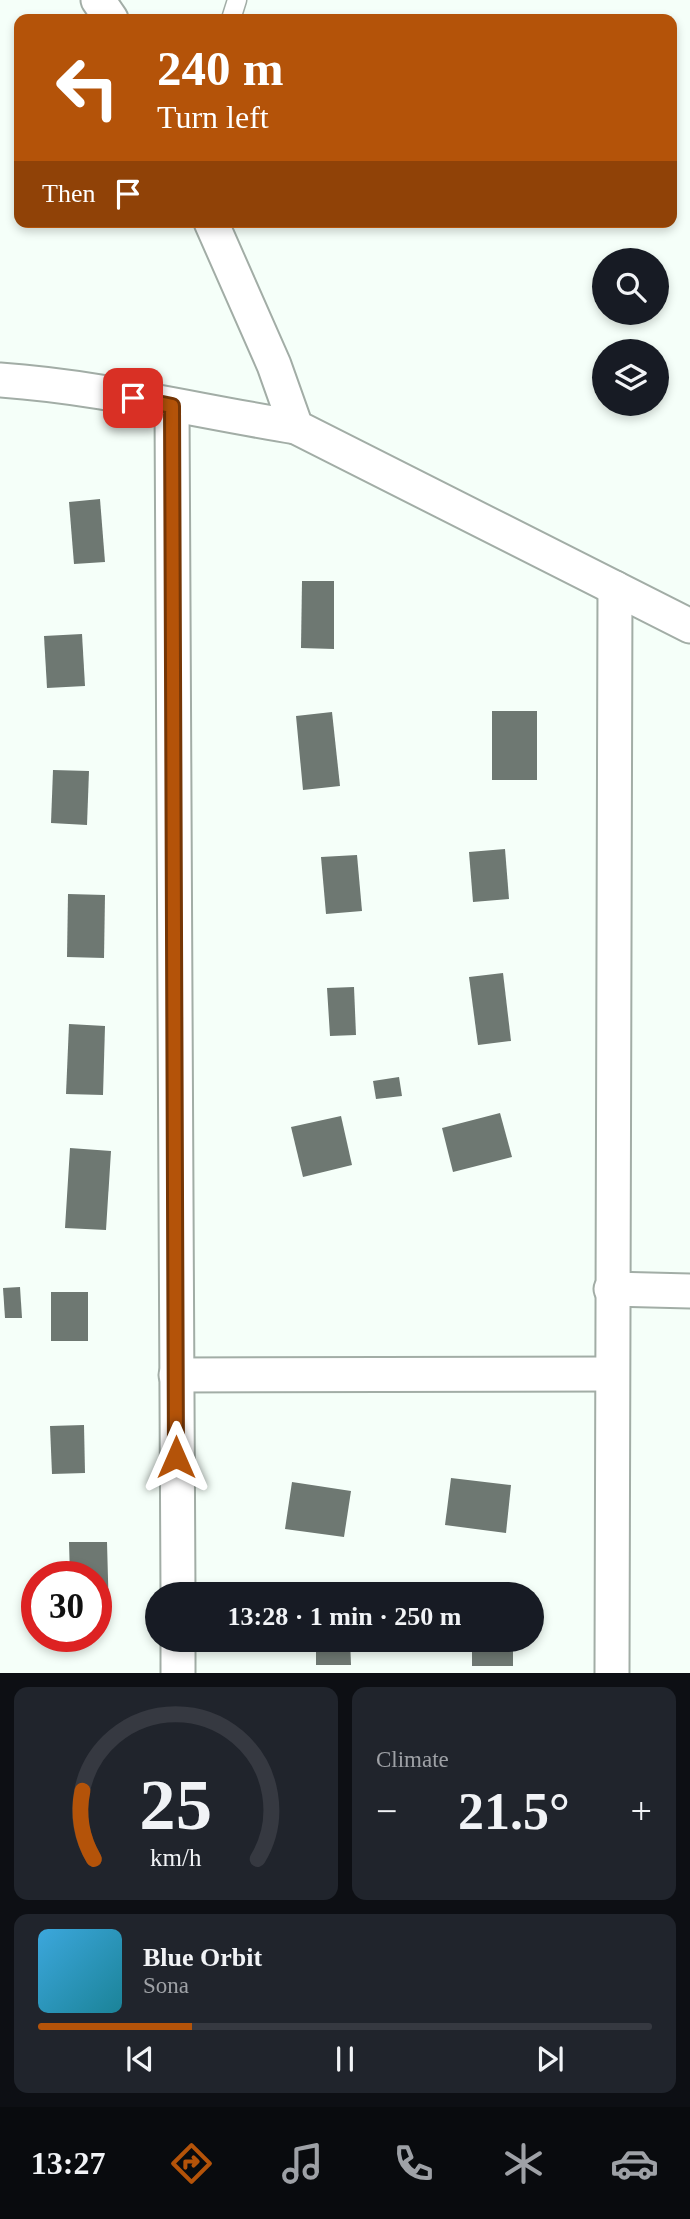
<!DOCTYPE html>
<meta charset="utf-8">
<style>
body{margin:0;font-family:Georgia,serif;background:#20242c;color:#f1f3f6;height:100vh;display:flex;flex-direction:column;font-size:26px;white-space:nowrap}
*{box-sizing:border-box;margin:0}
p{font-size:23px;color:#9ea1a6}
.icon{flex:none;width:38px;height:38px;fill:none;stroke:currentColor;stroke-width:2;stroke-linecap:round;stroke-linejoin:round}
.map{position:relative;height:1673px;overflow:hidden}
.details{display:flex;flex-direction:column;gap:14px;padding:14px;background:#0d0f14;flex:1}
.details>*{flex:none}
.banner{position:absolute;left:14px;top:14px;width:663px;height:214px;border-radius:14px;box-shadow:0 4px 10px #0003;background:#b45309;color:#fff;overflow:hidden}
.buttons{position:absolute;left:592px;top:248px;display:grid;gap:14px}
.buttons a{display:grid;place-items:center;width:77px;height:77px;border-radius:50%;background:#171b24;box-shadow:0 4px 10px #0003;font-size:35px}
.speed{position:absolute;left:21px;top:1561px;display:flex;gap:14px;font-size:35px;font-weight:700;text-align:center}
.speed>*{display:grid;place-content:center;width:91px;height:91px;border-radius:50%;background:#171b24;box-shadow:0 4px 10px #0003;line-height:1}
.speed .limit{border:10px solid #d22;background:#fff;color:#111}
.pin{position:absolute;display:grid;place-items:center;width:60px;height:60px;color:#fff;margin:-30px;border-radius:14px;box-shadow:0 4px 10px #0006}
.me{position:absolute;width:77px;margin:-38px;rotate:0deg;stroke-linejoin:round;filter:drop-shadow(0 0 5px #0008)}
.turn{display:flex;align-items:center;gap:24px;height:147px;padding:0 28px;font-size:32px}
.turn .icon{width:91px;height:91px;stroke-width:2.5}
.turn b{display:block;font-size:49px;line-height:60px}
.then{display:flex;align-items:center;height:66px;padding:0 28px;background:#0003;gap:14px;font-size:26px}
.big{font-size:52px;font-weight:700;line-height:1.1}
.details .widget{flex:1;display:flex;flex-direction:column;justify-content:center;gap:10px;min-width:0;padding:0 24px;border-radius:14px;background:#20242c}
.details .dial{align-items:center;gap:0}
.dial svg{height:182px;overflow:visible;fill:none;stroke:#363941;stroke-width:7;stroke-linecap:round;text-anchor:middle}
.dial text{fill:#f1f3f6;stroke:none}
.song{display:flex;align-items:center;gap:21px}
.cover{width:84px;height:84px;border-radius:10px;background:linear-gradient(135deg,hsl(200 70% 55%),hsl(190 70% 35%))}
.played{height:7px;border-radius:4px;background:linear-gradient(90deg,#b45309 25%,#363941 25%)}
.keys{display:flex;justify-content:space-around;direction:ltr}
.heat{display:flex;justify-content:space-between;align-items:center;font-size:38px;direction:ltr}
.details .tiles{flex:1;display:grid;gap:14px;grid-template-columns:1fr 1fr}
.widget:last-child{grid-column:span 2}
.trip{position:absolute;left:145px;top:1582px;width:399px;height:70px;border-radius:35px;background:#171b24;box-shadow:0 4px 10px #0003;font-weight:700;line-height:70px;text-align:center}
.dock{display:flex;height:112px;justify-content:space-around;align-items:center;background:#090b0e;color:#9ea1a6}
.dock .icon{width:49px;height:49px}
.dock .active{color:#b45309}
.dock b{font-size:32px;color:#f1f3f6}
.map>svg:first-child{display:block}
</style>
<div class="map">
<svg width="690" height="1673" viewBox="0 0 690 1673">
<rect width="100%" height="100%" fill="#f5fff9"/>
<g fill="#6e7872">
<path d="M 100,499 L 105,562 L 74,564 L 69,502 Z"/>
<path d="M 302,581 L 334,581 L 334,649 L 301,648 Z"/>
<path d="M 82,634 L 85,686 L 47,688 L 44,636 Z"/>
<rect x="492" y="711" width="45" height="69"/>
<path d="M 332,712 L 340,786 L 303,790 L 296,716 Z"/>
<path d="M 53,770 L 89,771 L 87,825 L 51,823 Z"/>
<path d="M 505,849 L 509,899 L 473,902 L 469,852 Z"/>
<path d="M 357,855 L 362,911 L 326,914 L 321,857 Z"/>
<path d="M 68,894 L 105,895 L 104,958 L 67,957 Z"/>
<path d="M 503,973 L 511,1041 L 478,1045 L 469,977 Z"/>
<path d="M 354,987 L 356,1035 L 330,1036 L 327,988 Z"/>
<path d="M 69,1024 L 105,1026 L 103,1095 L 66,1094 Z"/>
<path d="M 399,1077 L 402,1096 L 376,1099 L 373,1081 Z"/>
<path d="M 500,1113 L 512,1157 L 453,1172 L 442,1128 Z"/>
<path d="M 341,1116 L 352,1165 L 303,1177 L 291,1127 Z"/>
<path d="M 70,1148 L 111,1151 L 106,1230 L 65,1228 Z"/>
<path d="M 20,1287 L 22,1318 L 5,1318 L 3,1288 Z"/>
<rect x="51" y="1292" width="37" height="49"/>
<path d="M 84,1425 L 85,1473 L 52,1474 L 50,1426 Z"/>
<path d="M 451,1478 L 511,1485 L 506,1533 L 445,1525 Z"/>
<path d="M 292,1482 L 351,1491 L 344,1537 L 285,1529 Z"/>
<path d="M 69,1542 L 107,1542 L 109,1616 L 96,1616 L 96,1577 L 70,1577 Z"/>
<path d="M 316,1640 L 350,1640 L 351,1665 L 316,1665 Z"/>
<rect x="472" y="1640" width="41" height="26"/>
</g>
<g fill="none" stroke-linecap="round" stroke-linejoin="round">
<defs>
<path id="service" d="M 231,19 L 237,0"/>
<g id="minor">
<path d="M 98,0 L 111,19"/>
<path d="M 211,222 L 274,365 L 296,427 L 690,626"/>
<path d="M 0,380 C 100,387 197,411 296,427"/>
<path d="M 172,406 L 178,1594"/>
<path d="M 611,1289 L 690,1291"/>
<path d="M 176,1375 L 611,1374"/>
<path d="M 178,1640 L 178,1673"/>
<path d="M 612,1673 L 615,588"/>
</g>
</defs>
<use href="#service" stroke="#a2ada6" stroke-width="21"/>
<use href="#minor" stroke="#a2ada6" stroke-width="37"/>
<use href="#service" stroke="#fff" stroke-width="18"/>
<use href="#minor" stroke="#fff" stroke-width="33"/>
</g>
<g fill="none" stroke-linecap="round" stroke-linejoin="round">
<defs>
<path id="route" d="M 133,398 L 172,406 L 176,1457"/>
</defs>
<use href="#route" stroke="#753606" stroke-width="18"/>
<use href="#route" stroke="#b45309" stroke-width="12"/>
</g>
</svg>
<div class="buttons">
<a><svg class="icon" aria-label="search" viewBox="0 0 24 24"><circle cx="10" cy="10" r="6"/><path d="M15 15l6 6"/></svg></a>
<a><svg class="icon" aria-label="layers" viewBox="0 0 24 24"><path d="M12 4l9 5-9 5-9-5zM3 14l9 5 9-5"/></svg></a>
</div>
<div class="speed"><div class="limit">30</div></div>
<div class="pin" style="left:133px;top:398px;background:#d93025"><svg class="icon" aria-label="arrive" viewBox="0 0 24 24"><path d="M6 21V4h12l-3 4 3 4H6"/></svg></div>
<svg class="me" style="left:176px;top:1457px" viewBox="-20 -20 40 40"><path d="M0-17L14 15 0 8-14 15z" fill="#b45309" stroke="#fff" stroke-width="4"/></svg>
<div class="trip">13:28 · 1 min · 250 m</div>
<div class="banner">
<div class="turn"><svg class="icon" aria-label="left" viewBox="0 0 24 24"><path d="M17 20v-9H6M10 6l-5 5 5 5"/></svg><div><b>240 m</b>Turn left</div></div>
<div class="then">Then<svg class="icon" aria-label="arrive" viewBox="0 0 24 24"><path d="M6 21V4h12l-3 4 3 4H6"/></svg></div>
</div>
</div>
<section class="details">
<div class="tiles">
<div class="widget dial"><svg viewBox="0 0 100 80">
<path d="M14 69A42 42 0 1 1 86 69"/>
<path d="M14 69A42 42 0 0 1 9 39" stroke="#b45309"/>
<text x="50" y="56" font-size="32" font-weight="700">25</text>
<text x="50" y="72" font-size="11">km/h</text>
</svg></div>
<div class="widget"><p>Climate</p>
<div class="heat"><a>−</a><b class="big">21.5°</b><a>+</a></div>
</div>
<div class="widget">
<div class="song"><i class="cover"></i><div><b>Blue Orbit</b><p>Sona</p></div></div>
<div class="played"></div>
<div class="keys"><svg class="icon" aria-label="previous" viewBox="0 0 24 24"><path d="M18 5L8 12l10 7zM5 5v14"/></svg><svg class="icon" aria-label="pause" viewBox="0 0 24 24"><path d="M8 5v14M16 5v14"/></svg><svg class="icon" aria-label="next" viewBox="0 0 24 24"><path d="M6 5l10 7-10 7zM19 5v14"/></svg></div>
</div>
</div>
</section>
<nav class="dock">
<b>13:27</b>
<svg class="icon active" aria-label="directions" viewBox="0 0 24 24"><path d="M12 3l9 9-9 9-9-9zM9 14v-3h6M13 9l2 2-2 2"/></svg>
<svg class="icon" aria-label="music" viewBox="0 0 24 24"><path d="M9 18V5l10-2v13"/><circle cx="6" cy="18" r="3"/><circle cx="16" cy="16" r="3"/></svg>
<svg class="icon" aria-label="phone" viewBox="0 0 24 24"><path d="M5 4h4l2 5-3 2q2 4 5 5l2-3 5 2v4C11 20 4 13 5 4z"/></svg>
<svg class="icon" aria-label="climate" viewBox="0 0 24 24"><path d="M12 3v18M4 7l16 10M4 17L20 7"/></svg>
<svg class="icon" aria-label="car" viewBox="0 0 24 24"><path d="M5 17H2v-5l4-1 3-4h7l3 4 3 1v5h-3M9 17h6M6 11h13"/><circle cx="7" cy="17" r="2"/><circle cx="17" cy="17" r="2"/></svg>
</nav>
